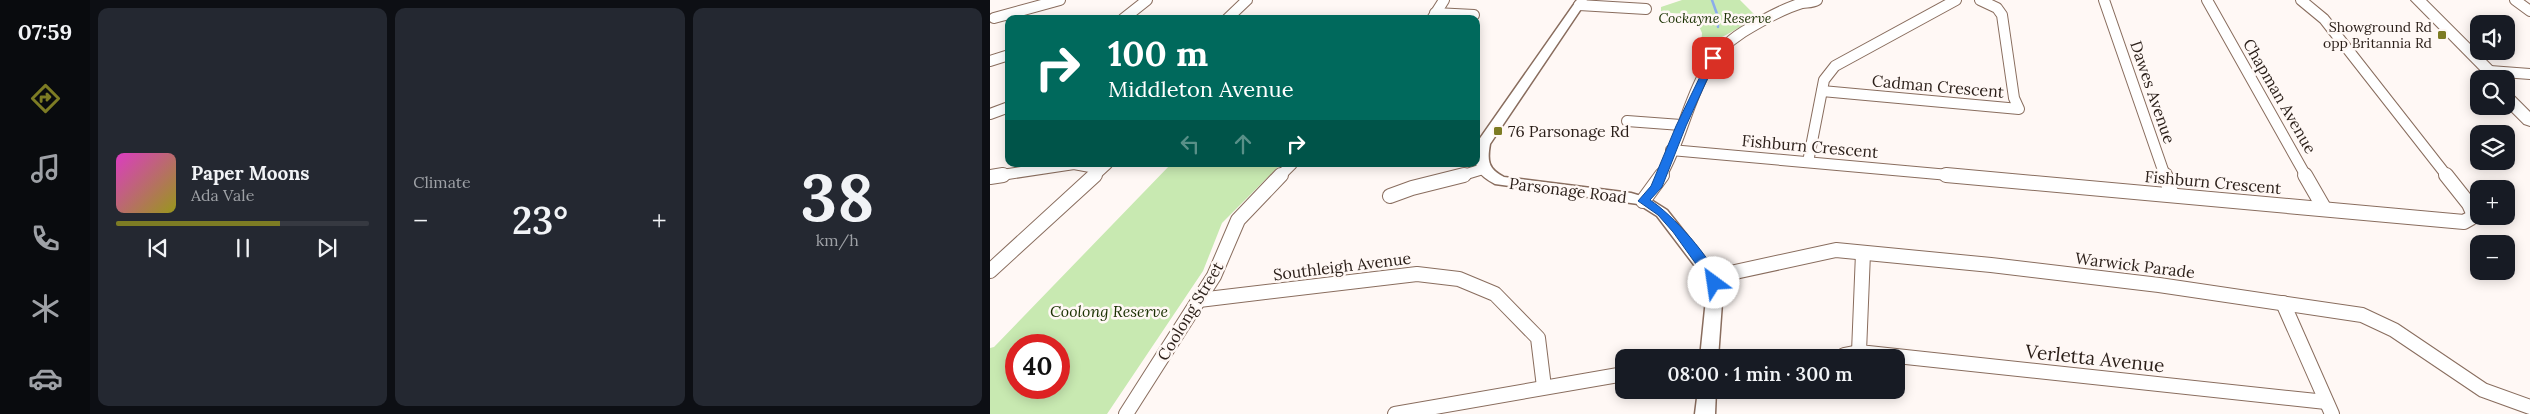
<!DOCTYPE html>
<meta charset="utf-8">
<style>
body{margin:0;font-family:Lora,serif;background:#242831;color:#f1f3f6;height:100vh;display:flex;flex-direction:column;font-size:19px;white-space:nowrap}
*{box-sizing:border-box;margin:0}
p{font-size:16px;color:#9ea1a6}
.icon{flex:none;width:28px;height:28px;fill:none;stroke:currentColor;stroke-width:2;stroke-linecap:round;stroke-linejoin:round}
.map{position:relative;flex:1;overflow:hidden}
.details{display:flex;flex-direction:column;gap:8px;padding:8px;background:#0d0f14;width:900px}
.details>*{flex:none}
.hud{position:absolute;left:15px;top:15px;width:475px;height:152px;border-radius:10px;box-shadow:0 2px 12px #0003;background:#00695c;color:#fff;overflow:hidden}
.buttons{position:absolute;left:1480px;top:15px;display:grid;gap:10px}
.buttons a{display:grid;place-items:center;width:45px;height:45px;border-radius:10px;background:#171b24;box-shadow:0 2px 12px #0003;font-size:25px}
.speed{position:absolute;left:15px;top:334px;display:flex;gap:10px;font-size:25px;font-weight:700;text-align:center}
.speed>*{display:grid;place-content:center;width:65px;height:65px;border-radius:50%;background:#171b24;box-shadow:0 2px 12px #0003;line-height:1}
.speed .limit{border:8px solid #d22;background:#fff;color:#111}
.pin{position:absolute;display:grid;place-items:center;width:42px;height:42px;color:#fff;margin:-21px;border-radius:10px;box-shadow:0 2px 8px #0006}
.me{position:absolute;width:55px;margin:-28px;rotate:329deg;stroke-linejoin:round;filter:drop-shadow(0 0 4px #0008)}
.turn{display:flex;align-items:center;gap:18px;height:105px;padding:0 20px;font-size:22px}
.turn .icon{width:65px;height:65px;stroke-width:2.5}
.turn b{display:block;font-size:35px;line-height:42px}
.lanes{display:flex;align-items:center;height:48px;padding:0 20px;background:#0003;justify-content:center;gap:25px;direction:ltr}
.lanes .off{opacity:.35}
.big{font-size:38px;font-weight:600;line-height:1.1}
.details .widget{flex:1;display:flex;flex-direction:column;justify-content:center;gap:8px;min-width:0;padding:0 18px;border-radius:10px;background:#242831}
.details .dial{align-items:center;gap:0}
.dial b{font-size:65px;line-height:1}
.song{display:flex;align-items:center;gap:15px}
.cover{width:60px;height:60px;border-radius:8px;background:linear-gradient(135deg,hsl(310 70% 55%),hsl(60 70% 35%))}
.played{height:5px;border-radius:2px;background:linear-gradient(90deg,#7d7c24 65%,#363941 65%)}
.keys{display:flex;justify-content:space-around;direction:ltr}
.heat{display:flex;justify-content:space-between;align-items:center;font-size:28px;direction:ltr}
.details .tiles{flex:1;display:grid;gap:8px;grid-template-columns:repeat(3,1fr)}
.trip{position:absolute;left:625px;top:349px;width:290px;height:50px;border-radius:10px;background:#171b24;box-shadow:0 2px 12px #0003;font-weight:600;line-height:50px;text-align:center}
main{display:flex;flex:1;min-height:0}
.menu{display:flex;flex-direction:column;width:90px;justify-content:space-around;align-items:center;background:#090b0e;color:#9ea1a6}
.menu .icon{width:35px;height:35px}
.menu .on{color:#7d7c24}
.menu b{font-size:22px;color:#f1f3f6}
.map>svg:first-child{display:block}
</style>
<main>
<nav class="menu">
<b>07:59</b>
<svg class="icon on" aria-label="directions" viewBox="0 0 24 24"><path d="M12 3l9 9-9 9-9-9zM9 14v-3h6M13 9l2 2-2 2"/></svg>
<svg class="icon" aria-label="music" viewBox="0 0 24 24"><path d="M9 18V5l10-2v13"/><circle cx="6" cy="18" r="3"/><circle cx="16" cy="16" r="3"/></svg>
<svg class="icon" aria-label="phone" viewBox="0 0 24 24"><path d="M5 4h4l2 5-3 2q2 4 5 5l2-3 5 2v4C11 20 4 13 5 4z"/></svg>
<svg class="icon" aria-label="climate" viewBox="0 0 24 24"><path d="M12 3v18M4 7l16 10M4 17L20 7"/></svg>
<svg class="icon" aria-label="car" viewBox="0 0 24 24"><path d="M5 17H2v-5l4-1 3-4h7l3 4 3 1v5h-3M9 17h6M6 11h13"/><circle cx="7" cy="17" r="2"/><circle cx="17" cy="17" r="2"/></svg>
</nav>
<section class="details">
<div class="tiles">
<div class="widget">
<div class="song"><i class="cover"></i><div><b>Paper Moons</b><p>Ada Vale</p></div></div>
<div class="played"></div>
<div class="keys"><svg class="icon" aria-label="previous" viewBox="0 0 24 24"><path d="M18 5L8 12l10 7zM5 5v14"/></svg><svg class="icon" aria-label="pause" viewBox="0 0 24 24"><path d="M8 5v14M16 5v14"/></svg><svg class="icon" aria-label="next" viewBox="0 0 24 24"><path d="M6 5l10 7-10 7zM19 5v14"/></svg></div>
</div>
<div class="widget"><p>Climate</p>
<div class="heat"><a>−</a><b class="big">23°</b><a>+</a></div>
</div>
<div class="widget dial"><b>38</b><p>km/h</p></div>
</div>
</section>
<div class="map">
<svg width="1540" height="414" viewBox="0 0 1540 414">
<rect width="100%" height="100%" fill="#fff8f5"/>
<g fill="#c8e9b1" fill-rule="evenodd">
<path d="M 692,0 L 750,0 L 765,15 L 771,16 C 754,23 727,43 711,45 L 712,33 L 704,15 L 671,12 L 671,7 Z"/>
<path d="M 181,164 L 291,164 L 232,223 L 213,271 L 117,414 L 0,414 L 0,348 L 4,347 ZM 26,345 L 69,345 L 69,388 L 26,388 Z"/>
</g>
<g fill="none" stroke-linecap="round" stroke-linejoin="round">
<path stroke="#8bacea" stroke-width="2.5" d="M 722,0 L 727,14 L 728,27"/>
<defs>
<g id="minor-far1">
<path d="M 1114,0 L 1175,176"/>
<path d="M 1217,0 L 1316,176"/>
<path d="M 1311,0 L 1334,19 L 1457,176"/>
<path d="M 1525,0 L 1540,11"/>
<path d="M 589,5 L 656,9"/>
<path d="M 445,13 L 484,15"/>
<path d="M 4,18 L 70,0"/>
<path d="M 133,19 L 157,0"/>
<path d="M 237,19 L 257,0"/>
<path d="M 442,19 L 454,0"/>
<path d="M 0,61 L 19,55"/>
<path d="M 1500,71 L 1540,74"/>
<path d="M 832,91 L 1029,109 L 1024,98 L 1012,15 L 1007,8 L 990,0"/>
<path d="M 0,114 L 19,107"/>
<path d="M 637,121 L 691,125"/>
<path d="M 681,150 L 970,176"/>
<path d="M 818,162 L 834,80 L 845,66 L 966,0"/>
<path d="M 5,176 L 84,164 L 111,169"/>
<path d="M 104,176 L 117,164"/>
<path d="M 290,176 L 302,164"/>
<path d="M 470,176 L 493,169"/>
<path d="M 671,176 C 700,126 700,65 753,32 C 771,21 792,9 812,3 C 817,2 822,3 827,0"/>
</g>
<g id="minor">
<path d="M 956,175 L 1474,222 L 1481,218 L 1483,213 L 1479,204 L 1456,175"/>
<path d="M 1175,175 L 1182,195"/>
<path d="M 1315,175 L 1334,208"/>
<path d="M 0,177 L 13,175"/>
<path d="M 400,196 L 422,188 L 474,175"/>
<path d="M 653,201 L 672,175"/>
<path d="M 873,253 L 869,352 L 1336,402"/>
<path d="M 0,271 L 105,175"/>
<path d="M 722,277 L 846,250 L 1001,265 L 1169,285 L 1372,315 L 1404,330 L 1493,390 L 1540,407"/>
<path d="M 209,300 L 427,274 L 469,279 L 505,294 L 548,338 L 554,387"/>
<path d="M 1293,303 L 1342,414"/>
<path d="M 854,355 L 869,352"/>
<path d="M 136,414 L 224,276 L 248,220 L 291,175"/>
<path d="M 405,414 L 634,374"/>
</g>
<g id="tertiary">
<path d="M 587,0 L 597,0 L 500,144 C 497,161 498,169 514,177 L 641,193 L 658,198 L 677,210 L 730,277 L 733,289 L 728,358 L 710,358 L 717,289 L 714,278 L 667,216 L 648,204 L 505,184 C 483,172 486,166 486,144 Z"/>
<path d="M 708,390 L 726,390 L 725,414 L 705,414 Z"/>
</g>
<g id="primary">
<path d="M 1421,0 L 1436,0 L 1515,79 L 1499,79 Z"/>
<path d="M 1516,92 L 1522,94 L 1540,112 L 1540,126 L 1534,124 L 1516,106 Z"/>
</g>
</defs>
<use href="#minor-far1" stroke="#896d5e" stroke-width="12"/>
<use href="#minor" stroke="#896d5e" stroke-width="16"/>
<use href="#tertiary" stroke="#896d5e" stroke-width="3"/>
<use href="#primary" stroke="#896d5e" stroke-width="2"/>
<use href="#minor-far1" stroke="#fff" stroke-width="10"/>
<use href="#minor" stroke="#fff" stroke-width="14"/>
<use href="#tertiary" fill="#fff" fill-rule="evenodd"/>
<use href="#primary" fill="#fff" fill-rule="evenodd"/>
</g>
<path fill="#1a73e8" stroke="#114b97" d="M 723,55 L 727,58 L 696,126 L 672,187 L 660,200 C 682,214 722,258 730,283 L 724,288 L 720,286 L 716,278 L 683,232 L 668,215 L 648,201 L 661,186 L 686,126 L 719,58 Z"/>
<g fill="#7d7c24" stroke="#fff8f5" stroke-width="2">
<rect x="1447" y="30" width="10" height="10" rx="2.5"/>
<rect x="503" y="126" width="10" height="10" rx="2.5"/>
</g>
<g text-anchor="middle" stroke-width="5" stroke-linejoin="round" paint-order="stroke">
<g font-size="14" font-style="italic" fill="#1a3102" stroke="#fff8f5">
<text x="725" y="23">Cockayne Reserve</text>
</g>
<g font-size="14" fill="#2a1e18" stroke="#fff8f5" text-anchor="end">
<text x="1442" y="32">Showground Rd<tspan x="1442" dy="16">opp Britannia Rd</tspan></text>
</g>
<g font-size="16" fill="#2a1e18" stroke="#fff8f5">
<text transform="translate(948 86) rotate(5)" y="6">Cadman Crescent</text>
<text transform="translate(1163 92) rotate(71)" y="6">Dawes Avenue</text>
<text transform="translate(1290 96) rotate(60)" y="6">Chapman Avenue</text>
<text transform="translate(820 146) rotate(5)" y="6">Fishburn Crescent</text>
<text transform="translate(1223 182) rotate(5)" y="6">Fishburn Crescent</text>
<text transform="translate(578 190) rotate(7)" y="6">Parsonage Road</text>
<text transform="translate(1145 265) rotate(7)" y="6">Warwick Parade</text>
<text transform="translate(352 266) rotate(-7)" y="6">Southleigh Avenue</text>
<text transform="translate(200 311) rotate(-59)" y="6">Coolong Street</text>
</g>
<g font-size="16" fill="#2a1e18" stroke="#fff8f5" text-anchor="start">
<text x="518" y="137">76 Parsonage Rd</text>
</g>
<g font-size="16" font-style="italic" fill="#1a3102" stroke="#fff8f5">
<text x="119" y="317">Coolong Reserve</text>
</g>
<g font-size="19" fill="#2a1e18" stroke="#fff8f5">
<text transform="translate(1105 358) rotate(6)" y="7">Verletta Avenue</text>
</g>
</g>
</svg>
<div class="buttons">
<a><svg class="icon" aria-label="sound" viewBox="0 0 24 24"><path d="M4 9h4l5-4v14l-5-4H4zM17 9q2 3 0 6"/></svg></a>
<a><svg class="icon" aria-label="search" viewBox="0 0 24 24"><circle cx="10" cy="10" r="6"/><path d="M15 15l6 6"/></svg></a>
<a><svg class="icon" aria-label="layers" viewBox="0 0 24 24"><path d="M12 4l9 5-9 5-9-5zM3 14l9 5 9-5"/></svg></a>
<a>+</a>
<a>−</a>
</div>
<div class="speed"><div class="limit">40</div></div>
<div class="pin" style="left:723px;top:58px;background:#d93025"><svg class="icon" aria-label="arrive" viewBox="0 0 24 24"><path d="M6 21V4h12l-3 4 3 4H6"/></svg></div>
<svg class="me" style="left:724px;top:283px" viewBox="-20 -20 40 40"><circle r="19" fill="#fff"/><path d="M0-13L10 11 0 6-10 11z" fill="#1a73e8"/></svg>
<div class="trip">08:00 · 1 min · 300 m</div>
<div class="hud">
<div class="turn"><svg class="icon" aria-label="right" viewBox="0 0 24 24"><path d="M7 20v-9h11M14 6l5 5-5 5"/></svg><div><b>100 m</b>Middleton Avenue</div></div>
<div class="lanes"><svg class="icon off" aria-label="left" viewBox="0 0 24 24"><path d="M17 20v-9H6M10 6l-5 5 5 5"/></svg><svg class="icon off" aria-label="ahead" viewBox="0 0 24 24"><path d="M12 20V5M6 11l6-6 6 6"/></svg><svg class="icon" aria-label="right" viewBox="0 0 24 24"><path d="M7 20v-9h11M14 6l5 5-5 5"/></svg></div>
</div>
</div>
</main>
